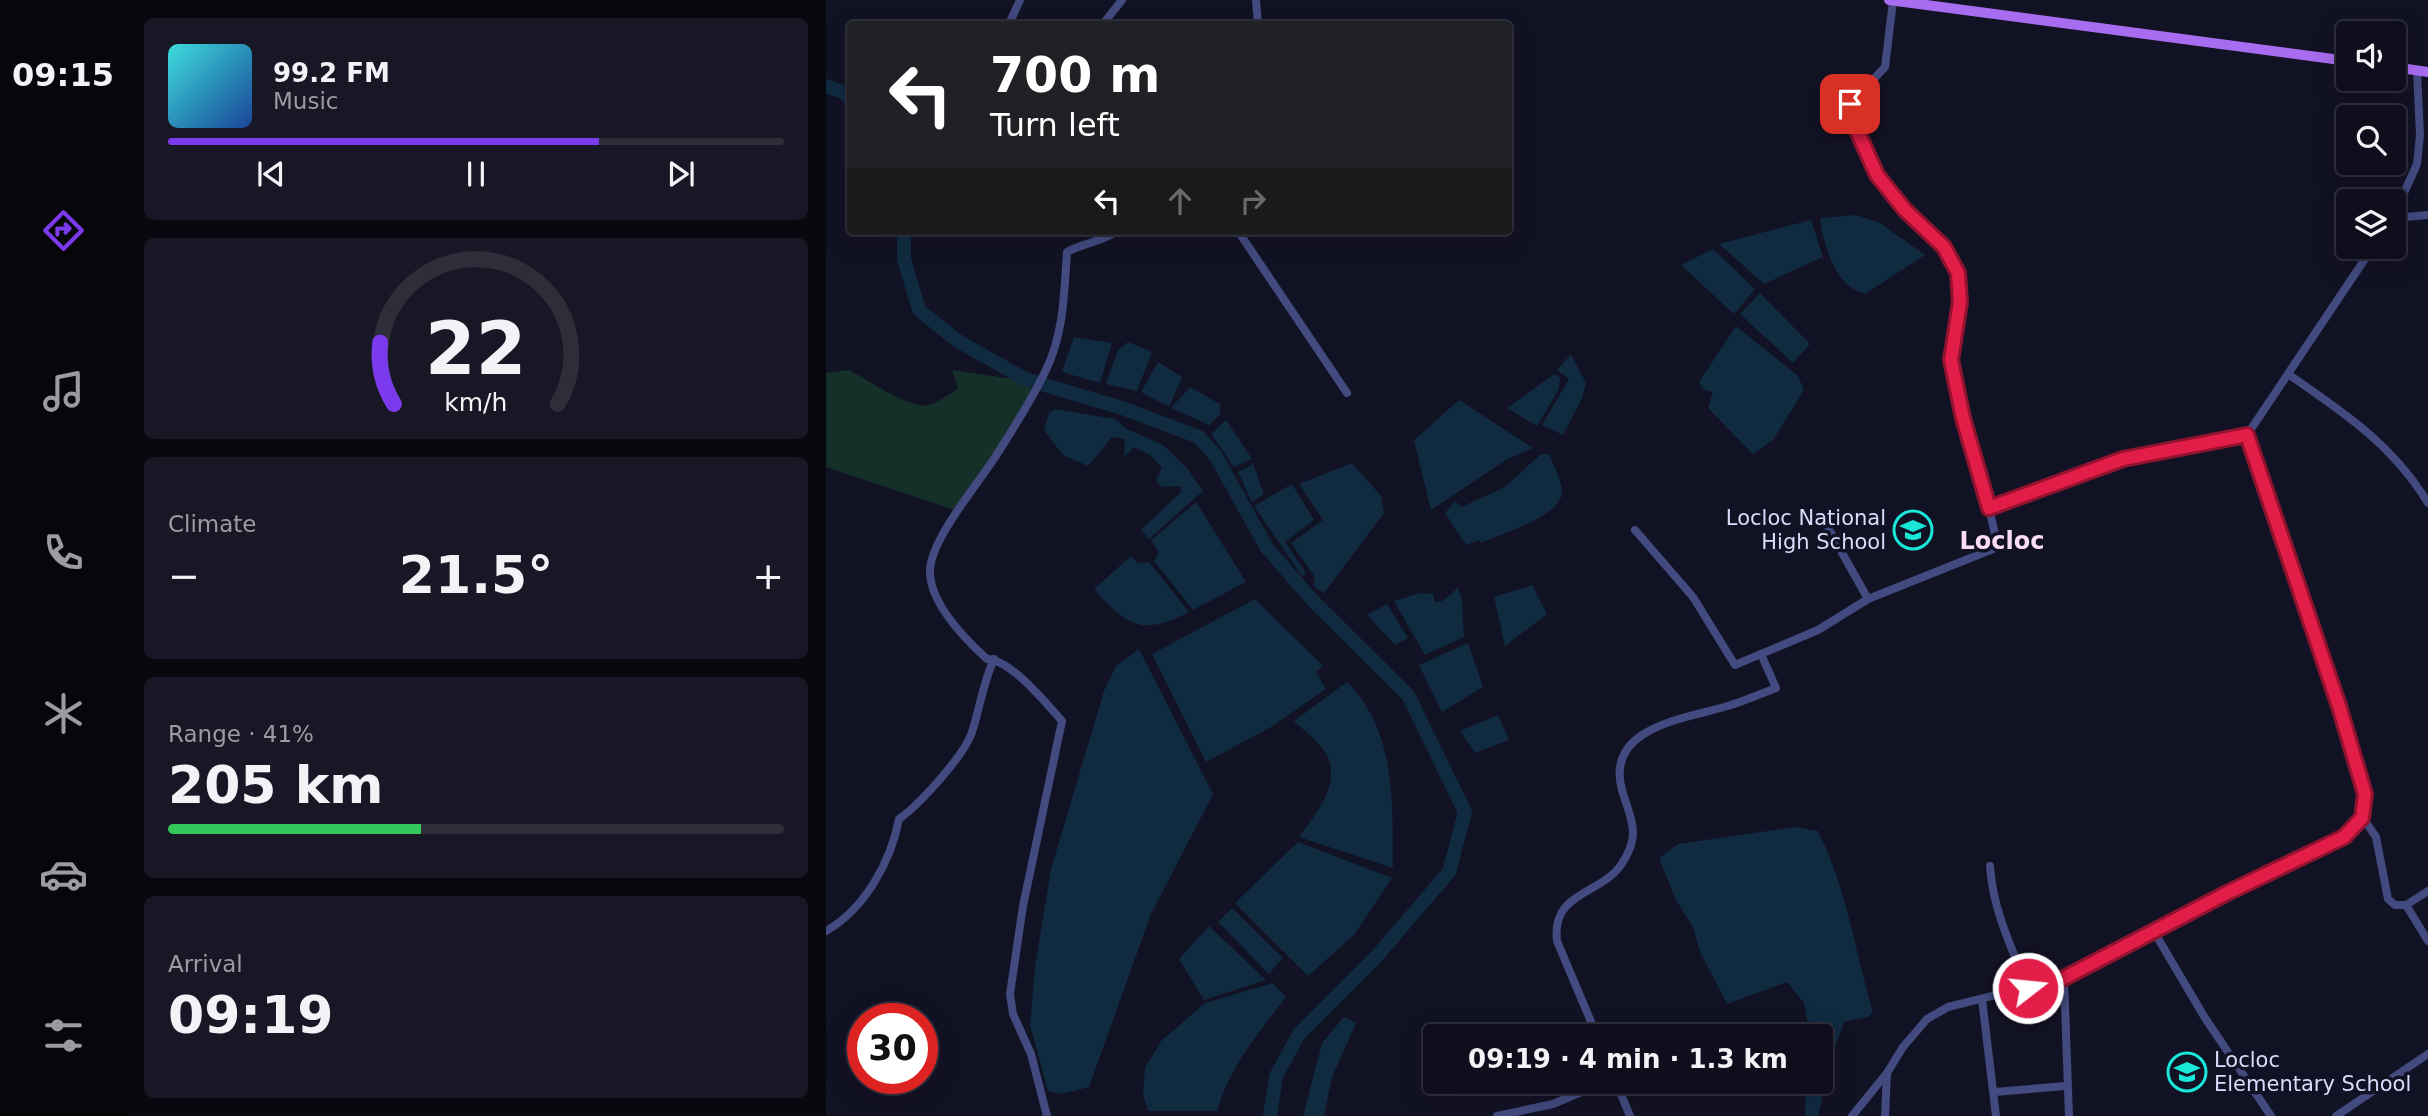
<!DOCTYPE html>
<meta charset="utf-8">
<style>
body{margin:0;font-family:"DejaVu Sans",sans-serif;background:#171725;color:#f1f3f6;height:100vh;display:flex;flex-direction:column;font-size:26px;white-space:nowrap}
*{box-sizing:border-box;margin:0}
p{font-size:23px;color:#9b9ca3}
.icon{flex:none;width:38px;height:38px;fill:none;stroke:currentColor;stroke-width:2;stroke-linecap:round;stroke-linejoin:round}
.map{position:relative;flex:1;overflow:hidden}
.side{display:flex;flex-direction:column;gap:18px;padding:18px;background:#08080f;width:700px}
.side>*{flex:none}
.hud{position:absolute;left:21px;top:21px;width:665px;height:214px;border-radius:7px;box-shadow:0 7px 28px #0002,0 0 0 2px #2e2e3b;background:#202124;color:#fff;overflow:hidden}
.controls{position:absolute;left:1510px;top:21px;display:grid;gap:14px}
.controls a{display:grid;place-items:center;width:70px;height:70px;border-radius:7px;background:#0e0e1c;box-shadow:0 7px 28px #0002,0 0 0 2px #2e2e3b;font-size:35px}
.speed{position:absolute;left:21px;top:1003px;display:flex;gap:14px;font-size:35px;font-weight:700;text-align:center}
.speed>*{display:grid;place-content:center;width:91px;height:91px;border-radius:50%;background:#0e0e1c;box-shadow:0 7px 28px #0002,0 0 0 2px #2e2e3b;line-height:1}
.speed .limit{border:10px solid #d22;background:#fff;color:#111}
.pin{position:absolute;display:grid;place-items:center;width:60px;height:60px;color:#fff;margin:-30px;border-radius:14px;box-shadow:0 4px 10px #0006}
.me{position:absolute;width:77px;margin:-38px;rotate:74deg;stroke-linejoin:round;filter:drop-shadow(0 0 5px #0008)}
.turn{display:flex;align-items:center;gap:24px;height:147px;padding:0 28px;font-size:32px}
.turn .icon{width:91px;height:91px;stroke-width:2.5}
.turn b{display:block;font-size:49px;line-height:60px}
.lanes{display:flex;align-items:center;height:66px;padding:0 28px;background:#0003;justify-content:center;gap:35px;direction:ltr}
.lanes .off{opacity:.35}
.big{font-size:52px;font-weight:700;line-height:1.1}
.side .widget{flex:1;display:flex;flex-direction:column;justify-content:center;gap:10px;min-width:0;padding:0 24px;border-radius:10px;background:#171725}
.side .dial{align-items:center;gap:0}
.dial svg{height:182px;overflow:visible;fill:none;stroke:#2e2e3b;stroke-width:7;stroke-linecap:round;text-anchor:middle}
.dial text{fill:#f1f3f6;stroke:none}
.song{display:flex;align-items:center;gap:21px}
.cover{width:84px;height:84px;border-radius:10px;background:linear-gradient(135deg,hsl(180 70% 55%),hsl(220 70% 35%))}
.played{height:7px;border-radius:4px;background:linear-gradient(90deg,#7c3aed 70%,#2e2e3b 70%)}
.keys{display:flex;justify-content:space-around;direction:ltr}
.heat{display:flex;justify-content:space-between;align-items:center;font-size:38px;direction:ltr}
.charge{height:10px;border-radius:5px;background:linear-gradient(90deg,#34c759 41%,#2e2e3b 0)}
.trip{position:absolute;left:597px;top:1024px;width:410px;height:70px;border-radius:7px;background:#0e0e1c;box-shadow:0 7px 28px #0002,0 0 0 2px #2e2e3b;font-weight:700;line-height:70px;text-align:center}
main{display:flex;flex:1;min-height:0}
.tabs{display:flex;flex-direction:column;width:126px;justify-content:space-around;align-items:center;background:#06060b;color:#9b9ca3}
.tabs .icon{width:49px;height:49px}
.tabs .active{color:#7c3aed}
.tabs b{font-size:32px;color:#f1f3f6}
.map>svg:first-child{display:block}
</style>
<main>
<nav class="tabs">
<b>09:15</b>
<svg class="icon active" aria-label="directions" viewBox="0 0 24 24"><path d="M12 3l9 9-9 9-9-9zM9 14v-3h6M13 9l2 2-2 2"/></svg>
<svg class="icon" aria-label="music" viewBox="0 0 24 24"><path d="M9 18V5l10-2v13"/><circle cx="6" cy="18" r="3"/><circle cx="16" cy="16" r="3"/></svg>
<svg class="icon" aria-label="phone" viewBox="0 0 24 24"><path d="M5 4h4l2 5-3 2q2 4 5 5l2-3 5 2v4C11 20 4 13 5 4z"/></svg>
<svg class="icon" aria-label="climate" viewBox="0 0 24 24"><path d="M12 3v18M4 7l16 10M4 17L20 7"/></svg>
<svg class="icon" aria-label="car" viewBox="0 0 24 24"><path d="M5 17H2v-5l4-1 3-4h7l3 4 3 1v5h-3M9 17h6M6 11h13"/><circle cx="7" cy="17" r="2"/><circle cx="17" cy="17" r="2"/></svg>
<svg class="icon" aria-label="filters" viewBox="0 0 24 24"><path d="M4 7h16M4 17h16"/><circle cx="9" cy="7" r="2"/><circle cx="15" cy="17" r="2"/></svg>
</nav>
<section class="side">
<div class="widget">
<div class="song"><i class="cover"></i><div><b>99.2 FM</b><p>Music</p></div></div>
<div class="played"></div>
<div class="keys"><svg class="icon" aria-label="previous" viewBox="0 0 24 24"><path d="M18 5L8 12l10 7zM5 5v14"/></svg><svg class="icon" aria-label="pause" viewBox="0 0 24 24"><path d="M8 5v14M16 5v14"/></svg><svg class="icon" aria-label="next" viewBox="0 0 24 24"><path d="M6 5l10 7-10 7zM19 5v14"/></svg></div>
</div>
<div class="widget dial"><svg viewBox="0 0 100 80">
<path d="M14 69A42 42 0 1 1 86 69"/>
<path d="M14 69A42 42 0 0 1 8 42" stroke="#7c3aed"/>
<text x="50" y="56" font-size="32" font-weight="700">22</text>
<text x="50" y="72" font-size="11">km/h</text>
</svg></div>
<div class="widget"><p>Climate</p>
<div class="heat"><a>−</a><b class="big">21.5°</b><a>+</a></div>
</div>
<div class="widget"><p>Range · 41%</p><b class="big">205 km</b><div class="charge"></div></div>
<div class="widget"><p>Arrival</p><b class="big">09:19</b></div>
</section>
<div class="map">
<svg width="1602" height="1116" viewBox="0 0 1602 1116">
<rect width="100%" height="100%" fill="#121225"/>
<path fill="#152f29" d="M 23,370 C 40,379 86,410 102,405 C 112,402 123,394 132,389 L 126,370 L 208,382 L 201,403 L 132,511 L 0,467 L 0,373 Z"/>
<g fill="#102a40">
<path d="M 1030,215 L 1054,223 L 1099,255 L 1039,294 C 1009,287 997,244 994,218 Z"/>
<path d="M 985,220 L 997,257 L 938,284 L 893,244 Z"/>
<path d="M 887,249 L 929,289 L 908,314 L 855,265 Z"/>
<path d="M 934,293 L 984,344 L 967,363 L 914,314 Z"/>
<path d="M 910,326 L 972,376 L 978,390 L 947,440 L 927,454 L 882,408 L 887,392 L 878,390 L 873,382 Z"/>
<path d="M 248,337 L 286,343 L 274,383 L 236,372 Z"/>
<path d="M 302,342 L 326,352 L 311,391 L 280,384 L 292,350 Z"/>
<path d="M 745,354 L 760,383 L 756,398 L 737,435 L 716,425 L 743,379 L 731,370 Z"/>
<path d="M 332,362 L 356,377 L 343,407 L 315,392 Z"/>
<path d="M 728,374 L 734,378 L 733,389 L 711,426 L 681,408 Z"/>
<path d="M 364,387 L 394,404 L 394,414 L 383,425 L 345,408 Z"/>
<path d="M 633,400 L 707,448 L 680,460 L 605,510 L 588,440 Z"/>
<path d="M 229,409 L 289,419 L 301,429 L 337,445 L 361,468 L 377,491 L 323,539 L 315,530 L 355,492 L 355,486 L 336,487 L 330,480 L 336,468 L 324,455 L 308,447 L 298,457 L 299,439 L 286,437 L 262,466 L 237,455 L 218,430 L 223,413 Z"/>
<path d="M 400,420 L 426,459 L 408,467 L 385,434 Z"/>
<path d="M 715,454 L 723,454 C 727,465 736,480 736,491 C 737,516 675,534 655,543 L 653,540 L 640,545 L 619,513 L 629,501 L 636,507 L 679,487 Z"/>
<path d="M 526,463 L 555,496 L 558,513 L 498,593 L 487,586 L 489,577 L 465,543 L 497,520 L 473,484 Z"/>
<path d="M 427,464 L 438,494 L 426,502 L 412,472 Z"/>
<path d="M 466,484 L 488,520 L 459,542 L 480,573 L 476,576 L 428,506 Z"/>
<path d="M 370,502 L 420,582 L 367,610 L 328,561 L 333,552 L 325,540 Z"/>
<path d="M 305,556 L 312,563 L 323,562 L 363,612 C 316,636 302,627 268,589 Z"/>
<path d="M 706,585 L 721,614 L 679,646 L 668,597 Z"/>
<path d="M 632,588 L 636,600 L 638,637 L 599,655 L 568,601 L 594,593 L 607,594 L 609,602 L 616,601 Z"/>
<path d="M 429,599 L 497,666 L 490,672 L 500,689 L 445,727 L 380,762 L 326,654 Z"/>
<path d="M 561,604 L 582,638 L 569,645 L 541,615 Z"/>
<path d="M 642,643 L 657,687 L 616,712 L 593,665 Z"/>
<path d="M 313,649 L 387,794 L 325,914 L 263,1087 L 236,1094 L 222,1091 L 204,1025 L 209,967 L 225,869 L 278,691 L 290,666 Z"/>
<path d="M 521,682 C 571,732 566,802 567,868 L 473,837 C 489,814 514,787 502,757 C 496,744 478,731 468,721 Z"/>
<path d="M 672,715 L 683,740 L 649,753 L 634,731 Z"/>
<path d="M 970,827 L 992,831 C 1021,889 1029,951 1047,1012 L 1042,1017 L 1018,1022 L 1007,1052 L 992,1116 L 979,1116 L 980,1082 L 994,1082 L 994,1036 L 984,1036 L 978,1003 L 961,982 L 901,1004 L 874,952 L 867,927 L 850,900 L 833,858 L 852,844 Z"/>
<path d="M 472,842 L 566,878 L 528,935 L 482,976 L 409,903 Z"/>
<path d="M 406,908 L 457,958 L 443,974 L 392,922 Z"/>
<path d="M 383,926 L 440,980 L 378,1000 L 353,959 Z"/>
<path d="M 447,983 L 460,997 C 432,1034 404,1066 391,1111 L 322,1111 L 317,1094 L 319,1068 L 335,1041 L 379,1003 Z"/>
<path d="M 518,1017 L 530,1023 L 506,1077 L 498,1116 L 477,1116 L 496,1043 Z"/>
</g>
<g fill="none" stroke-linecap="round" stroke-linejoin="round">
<g stroke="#102a40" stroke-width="14">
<path d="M 0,86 L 17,92 L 24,99"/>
<path d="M 78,231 L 78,259 L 93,310 L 132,341 L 199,379 L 296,408 L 373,437 L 389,455 L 441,548 L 488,602 L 582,695 L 639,812 L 623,872 L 551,956 L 473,1034 L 450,1076 L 444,1116"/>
</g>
<g stroke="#424a7f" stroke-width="8">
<path d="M 430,0 L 432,24"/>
<path d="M 1067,1 L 1059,67 L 1024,104 L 1024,115 L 1051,175 L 1079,210 L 1118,247 L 1132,273 L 1134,302 L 1125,360 L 1137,418 L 1163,508 L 1297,459 L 1421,435 L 1547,247"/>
<path d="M 183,24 L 194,0"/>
<path d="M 277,24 L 296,0"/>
<path d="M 1568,215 L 1591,164 L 1594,135 L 1591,70"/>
<path d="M 1568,218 L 1602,215"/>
<path d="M 412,231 L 521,393"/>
<path d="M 1462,374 C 1517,412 1567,445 1602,503"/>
<path d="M 996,517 L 1042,599"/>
<path d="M 809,530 L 867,597 L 909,665 L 992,630 L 1042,599 L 1172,547 L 1163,508"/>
<path d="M 1537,818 L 1550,837 L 1562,899 L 1569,905 L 1580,905 L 1602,891"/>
<path d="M 1164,866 C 1167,910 1185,947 1202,988"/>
<path d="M 1580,905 L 1602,941"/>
<path d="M 1327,930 L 1379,1018 L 1445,1116"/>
<path d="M 0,931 C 39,909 65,861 73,819 C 93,805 138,756 146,732 C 154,707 157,683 168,659"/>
<path d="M 1156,999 L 1170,1116"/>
<path d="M 771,1036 L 731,941 C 725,892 774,895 795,865 C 816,834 805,821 796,790 C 778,725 865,718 905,705 C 920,700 935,694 950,688 L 935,654"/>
<path d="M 790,1082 L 804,1116"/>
<path d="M 1168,1092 L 1240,1086"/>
<path d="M 221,1116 L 205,1054 L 187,1014 L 184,994 L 197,906 L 236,721 C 220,703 185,660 161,659 C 139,639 103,602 104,570 C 106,536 155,481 173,451 C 189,426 206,399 219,372 C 238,334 238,294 241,252 C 257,243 276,242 291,231"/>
<path d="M 671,1116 L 727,1104 L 779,1082"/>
<path d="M 1026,1116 L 1061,1073 L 1077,1047 L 1101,1019 L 1122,1007 L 1238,978"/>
<path d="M 1059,1116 L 1061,1074"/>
<path d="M 1243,1116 L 1238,978 L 1424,881 L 1518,837 L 1537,818 L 1539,794 L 1513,706 L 1421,435"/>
<path d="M 1510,1116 L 1602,1054"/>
</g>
<g stroke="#a86cf0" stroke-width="10">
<path d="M 1063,0 L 1522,61"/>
<path d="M 1568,67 L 1602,72"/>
</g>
</g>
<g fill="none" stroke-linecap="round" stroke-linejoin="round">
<defs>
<path id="route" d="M 1024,104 L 1024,115 L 1051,175 L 1079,210 L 1118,247 L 1132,273 L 1134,302 L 1125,360 L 1137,418 L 1163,508 L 1297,459 L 1421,435 L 1513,706 L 1539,794 L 1536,818 L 1518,837 L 1401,893 L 1238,978 L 1202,988"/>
</defs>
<use href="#route" stroke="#92132f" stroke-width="18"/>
<use href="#route" stroke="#e11d48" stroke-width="12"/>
</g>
<defs>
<symbol id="school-ring" viewBox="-11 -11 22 22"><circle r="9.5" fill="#121225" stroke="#19e8d9" stroke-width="1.5"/><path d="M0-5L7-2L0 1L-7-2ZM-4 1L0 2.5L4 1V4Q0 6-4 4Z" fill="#19e8d9"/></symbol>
</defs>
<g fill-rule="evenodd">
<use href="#school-ring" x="1065" y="508" width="44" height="44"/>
<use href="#school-ring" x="1339" y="1050" width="44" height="44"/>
</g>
<g text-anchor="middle" stroke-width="7" stroke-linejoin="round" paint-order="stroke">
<g font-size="21" fill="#dadcfb" stroke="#121225" text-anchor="end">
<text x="1060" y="525">Locloc National<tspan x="1060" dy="24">High School</tspan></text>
<text x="1388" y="1067" text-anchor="start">Locloc<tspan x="1388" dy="24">Elementary School</tspan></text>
</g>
<g font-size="24" font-weight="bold" fill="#fbdcf5" stroke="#121225">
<text x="1176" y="549">Locloc</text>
</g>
</g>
</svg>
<div class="controls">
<a><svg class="icon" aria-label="sound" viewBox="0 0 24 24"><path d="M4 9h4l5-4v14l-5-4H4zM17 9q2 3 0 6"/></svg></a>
<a><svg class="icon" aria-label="search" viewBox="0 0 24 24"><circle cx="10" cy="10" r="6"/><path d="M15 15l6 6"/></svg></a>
<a><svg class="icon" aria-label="layers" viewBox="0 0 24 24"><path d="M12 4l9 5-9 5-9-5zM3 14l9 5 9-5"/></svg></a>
</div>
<div class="speed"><div class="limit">30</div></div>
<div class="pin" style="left:1024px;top:104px;background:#d93025"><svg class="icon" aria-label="arrive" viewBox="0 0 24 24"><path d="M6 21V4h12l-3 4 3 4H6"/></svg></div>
<svg class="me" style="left:1202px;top:988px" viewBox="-20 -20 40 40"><circle r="17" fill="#e11d48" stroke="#fff" stroke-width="3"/><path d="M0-11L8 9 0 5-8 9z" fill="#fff"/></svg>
<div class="trip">09:19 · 4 min · 1.3 km</div>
<div class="hud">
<div class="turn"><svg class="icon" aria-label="left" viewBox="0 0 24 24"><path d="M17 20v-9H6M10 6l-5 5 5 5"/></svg><div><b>700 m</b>Turn left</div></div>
<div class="lanes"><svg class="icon" aria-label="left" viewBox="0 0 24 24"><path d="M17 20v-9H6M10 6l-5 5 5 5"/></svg><svg class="icon off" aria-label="ahead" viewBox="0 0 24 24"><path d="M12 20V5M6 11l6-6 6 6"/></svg><svg class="icon off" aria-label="right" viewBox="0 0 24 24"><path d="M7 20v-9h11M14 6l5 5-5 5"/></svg></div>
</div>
</div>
</main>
